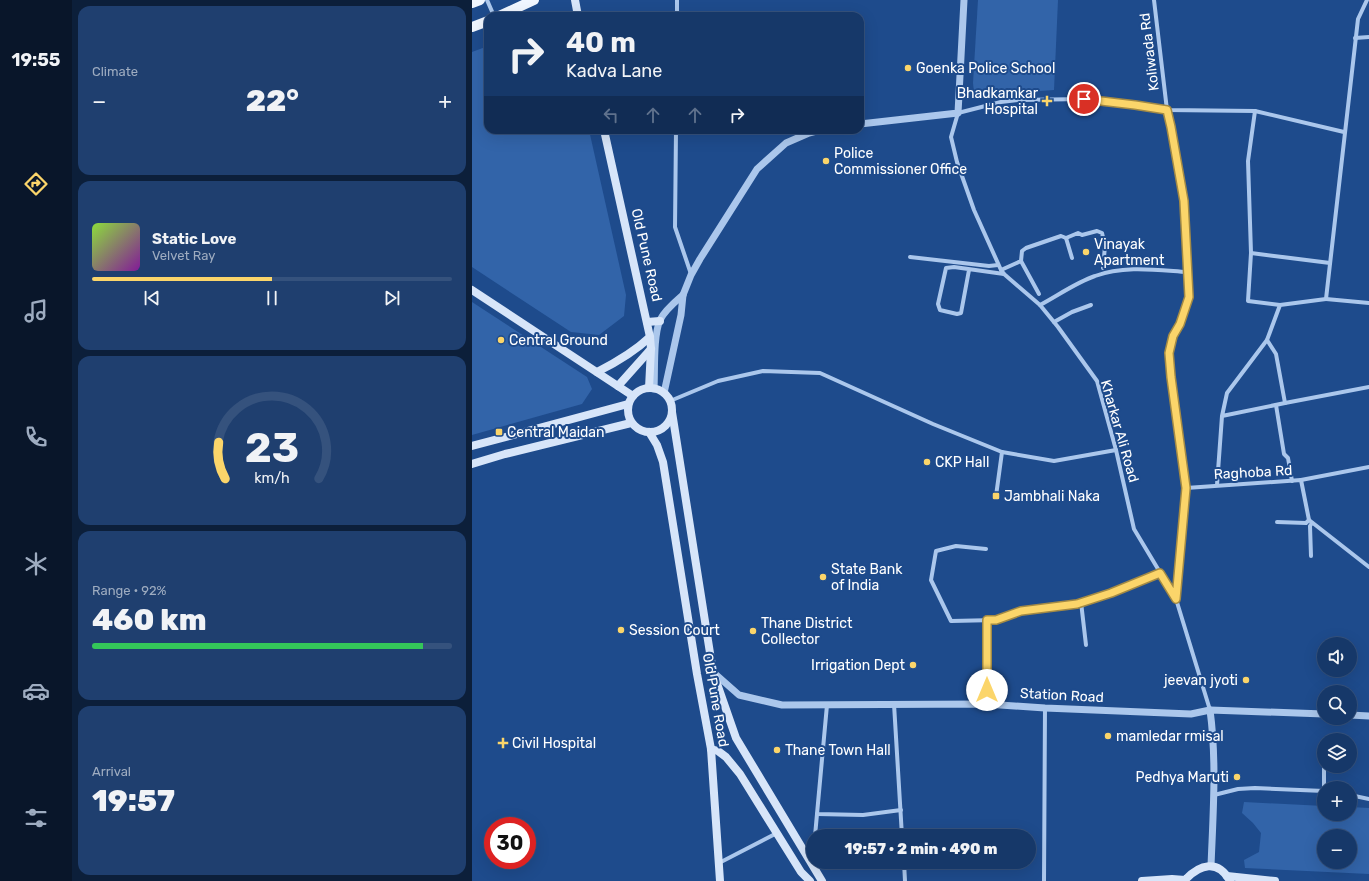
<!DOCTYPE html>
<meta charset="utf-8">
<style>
body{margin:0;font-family:Rubik,sans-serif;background:#1f3f6f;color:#f1f3f6;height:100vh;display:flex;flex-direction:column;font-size:15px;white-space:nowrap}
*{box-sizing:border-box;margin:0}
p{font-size:13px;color:#9eacc0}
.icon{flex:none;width:22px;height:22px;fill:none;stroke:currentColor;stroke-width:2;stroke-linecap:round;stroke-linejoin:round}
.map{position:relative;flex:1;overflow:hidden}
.side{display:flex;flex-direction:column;gap:6px;padding:6px;background:#0c1f3a;width:400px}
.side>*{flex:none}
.banner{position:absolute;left:12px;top:12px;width:380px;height:122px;border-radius:12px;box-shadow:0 4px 16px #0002,0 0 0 1px #35527d;background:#163869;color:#f1f3f6;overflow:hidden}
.buttons{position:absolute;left:845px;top:637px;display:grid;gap:8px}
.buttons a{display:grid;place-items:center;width:40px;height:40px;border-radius:50%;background:#163869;box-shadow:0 4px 16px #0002,0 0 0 1px #35527d;font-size:20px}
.speed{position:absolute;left:12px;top:817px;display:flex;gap:8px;font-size:20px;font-weight:700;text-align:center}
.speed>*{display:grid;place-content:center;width:52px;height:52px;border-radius:50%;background:#163869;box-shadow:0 4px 16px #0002,0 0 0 1px #35527d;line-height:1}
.speed .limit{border:6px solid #d22;background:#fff;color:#111}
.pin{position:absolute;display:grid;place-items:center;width:34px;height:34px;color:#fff;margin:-17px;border:2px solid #fff;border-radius:50%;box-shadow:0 1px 4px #0007}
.me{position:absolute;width:44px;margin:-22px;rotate:0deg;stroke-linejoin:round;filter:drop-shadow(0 0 3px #0008)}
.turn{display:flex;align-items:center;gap:14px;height:84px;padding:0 16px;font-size:18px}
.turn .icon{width:52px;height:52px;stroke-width:2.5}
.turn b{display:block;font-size:28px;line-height:34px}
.lanes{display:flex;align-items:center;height:38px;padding:0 16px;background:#0003;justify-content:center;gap:20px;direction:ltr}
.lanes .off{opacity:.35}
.big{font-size:30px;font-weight:800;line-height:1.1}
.side .card{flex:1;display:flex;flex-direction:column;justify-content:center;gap:6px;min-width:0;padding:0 14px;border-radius:12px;background:#1f3f6f}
.side .dial{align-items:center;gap:0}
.dial svg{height:104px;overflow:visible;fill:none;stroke:#35527d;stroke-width:7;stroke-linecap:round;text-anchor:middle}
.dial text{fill:#f1f3f6;stroke:none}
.song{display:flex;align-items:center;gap:12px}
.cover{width:48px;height:48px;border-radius:6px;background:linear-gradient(135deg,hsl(90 70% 55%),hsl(290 70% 35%))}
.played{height:4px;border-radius:2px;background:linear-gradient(90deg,#fbd56a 50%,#35527d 50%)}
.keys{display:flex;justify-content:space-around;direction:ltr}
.heat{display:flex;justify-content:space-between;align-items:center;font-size:22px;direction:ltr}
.charge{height:6px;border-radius:3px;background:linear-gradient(90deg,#34c759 92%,#35527d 0)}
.trip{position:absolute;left:334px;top:829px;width:230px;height:40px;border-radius:20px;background:#163869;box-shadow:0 4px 16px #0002,0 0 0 1px #35527d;font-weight:800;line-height:40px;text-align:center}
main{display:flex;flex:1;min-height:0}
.tab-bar{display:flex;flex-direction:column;width:72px;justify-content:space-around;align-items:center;background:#09162a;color:#9eacc0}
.tab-bar .icon{width:28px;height:28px}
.tab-bar .current{color:#fbd56a}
.tab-bar b{font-size:18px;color:#f1f3f6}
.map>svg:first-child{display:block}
</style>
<main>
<nav class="tab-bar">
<b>19:55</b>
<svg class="icon current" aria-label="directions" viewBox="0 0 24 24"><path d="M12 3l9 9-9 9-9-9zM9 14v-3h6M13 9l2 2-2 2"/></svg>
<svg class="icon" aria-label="music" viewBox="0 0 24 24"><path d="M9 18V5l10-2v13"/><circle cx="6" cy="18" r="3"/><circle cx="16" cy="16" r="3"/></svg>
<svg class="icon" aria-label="phone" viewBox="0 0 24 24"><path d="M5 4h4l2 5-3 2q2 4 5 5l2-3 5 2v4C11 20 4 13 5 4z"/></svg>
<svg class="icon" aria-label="climate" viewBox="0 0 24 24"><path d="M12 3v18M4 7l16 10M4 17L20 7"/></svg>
<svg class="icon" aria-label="car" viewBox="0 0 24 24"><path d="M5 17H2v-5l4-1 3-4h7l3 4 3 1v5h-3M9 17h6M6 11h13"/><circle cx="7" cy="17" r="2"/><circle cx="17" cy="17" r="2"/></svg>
<svg class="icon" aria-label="filters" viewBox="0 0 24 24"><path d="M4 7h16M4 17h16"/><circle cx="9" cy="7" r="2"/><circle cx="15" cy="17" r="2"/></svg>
</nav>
<section class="side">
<div class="card"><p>Climate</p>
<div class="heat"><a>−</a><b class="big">22°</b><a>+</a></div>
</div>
<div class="card">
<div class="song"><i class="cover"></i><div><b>Static Love</b><p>Velvet Ray</p></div></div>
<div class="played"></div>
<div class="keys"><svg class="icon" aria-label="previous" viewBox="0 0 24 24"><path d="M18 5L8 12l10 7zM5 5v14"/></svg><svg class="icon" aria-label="pause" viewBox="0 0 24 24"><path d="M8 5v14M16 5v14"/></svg><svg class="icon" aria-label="next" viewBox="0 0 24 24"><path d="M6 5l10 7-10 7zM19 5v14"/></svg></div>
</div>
<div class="card dial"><svg viewBox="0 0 100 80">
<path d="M14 69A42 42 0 1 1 86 69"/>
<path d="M14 69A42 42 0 0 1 9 41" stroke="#fbd56a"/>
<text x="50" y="56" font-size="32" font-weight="700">23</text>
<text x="50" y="72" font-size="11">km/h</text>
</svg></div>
<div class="card"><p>Range · 92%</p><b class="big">460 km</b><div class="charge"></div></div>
<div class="card"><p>Arrival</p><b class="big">19:57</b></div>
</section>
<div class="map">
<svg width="897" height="881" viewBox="0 0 897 881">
<rect width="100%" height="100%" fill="#1e4b8c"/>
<g fill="#3264a9" fill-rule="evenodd">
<path d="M 506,0 L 586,0 L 582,90 L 510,95 L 502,92 L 501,83 Z"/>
<path d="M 16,46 L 16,130 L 117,130 L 154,295 L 152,316 L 127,335 L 99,332 L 0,267 L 0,52 Z"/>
<path d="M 0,302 L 115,377 L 120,389 L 110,404 L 0,435 Z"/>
<path d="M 772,802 L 852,806 L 852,814 L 878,814 L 878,807 L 897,808 L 897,874 L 773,868 L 772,860 L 787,852 L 789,833 L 781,823 L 770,813 ZM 852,836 L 878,836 L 878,862 L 852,862 Z"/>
</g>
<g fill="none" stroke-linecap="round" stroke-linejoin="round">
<g stroke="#abc7ec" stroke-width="4">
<path d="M 15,0 L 22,16"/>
<path d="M 682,0 L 695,110 L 699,127 L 712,201 L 717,297 L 708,324 L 701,336 L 697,353 L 699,377 L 714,488 L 704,599"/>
<path d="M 205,16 L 205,0"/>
<path d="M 883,38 L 897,37"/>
<path d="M 783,111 L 776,161 L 779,253 L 776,301 L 808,305"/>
<path d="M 204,130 L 203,227 L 219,274"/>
<path d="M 594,238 L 600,258"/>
<path d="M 779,253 L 858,263"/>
<path d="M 438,257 L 517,266 L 526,265"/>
<path d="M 549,261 L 567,294"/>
<path d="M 497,270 L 489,313 L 485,314 L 468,310 L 466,304 L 474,268 L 482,267 L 532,274"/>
<path d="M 529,270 L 549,261 L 550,251 L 554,248 L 589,236 L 594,238 L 606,233 L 610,235 L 625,231 L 630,233 L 633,246 L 631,268"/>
<path d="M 854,299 L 897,303"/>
<path d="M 568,305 C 585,296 605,282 623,276 C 652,265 685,270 715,272"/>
<path d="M 582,322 L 600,312 L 619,305"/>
<path d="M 795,340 L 808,305 L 854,299 L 886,19 L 895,0"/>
<path d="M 198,401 L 246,381 L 291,371 L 348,373 L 461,424 L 530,452 L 582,461 L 644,450"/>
<path d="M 813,403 L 897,387"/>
<path d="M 804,405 L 812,454 L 816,458 L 820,481"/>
<path d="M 829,480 L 897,467"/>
<path d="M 745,485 L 750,416 L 755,393 L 795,340 L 804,354 L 813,403 L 750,416"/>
<path d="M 714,488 L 829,480 L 837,520 L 897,567"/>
<path d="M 524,496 L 530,452"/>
<path d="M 805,522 L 834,523 L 837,520"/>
<path d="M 514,549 L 484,546 L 464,551 L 459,580 L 479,621 L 524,620 L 549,611 L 605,604 L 639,593 L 687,573"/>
<path d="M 839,556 L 838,526 L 840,523"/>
<path d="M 609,602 L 614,645"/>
<path d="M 422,704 L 430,836"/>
<path d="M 514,704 L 515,621"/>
<path d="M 355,705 L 345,814 L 391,815 L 429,810"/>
<path d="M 738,710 L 704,599 L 662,529 L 644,450 L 625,381 L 586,327 L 568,305 L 532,274 L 529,270 L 502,210 L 485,162 L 479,137 L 486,113 L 529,102 L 546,100 L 612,99 L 663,105 L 695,110 L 783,111 L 872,132"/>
<path d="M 852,791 L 852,767"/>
<path d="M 742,795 L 766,789 L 783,788 L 852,791"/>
<path d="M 878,795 L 897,799"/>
<path d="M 343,836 L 345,814"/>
<path d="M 432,862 L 433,881"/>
<path d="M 247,863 L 305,833"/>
<path d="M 572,881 L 573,708"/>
</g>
<g stroke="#abc7ec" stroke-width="7">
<path d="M 388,124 L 486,113 L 492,0"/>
<path d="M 182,389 C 183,370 181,337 188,320 C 193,310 203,302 211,295"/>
<path d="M 192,393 L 209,315 L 211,295 L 219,275 L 228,259 L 285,169 L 314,143 L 337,133 L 348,130"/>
<path d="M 241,672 L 267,695 L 310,705 L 514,704 L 573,708 L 719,714 L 738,710 L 852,714"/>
<path d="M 738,710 C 745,762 741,814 739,866"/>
<path d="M 878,715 L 897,716"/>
</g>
<g stroke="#d7e5f9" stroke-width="8">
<path d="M 103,0 L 106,16"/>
<path d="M 132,130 L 178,337 L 179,349 L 177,388"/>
<path d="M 0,290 L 161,396"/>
<path d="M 175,322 L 188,321"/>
<path d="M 125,372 C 145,362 162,352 178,337"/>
<path d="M 146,386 L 179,349"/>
<circle cx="178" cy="410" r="22"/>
<path d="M 200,412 L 241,672 L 264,738 L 350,881"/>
<path d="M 177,432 L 185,445 L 191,462 L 225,674 L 239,749 L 248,881"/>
<path d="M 0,446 L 156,404"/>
<path d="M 0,464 L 33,454 L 159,423"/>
<path d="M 239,749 L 246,751 L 254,757 L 268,774 L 329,872 L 338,881"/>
<path d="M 755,876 L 803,881"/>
<path d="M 670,881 L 700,879 L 713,880 C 728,864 746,859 758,881"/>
</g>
<g stroke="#f0f6ff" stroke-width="10">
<path d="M 0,3 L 8,0"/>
<path d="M 27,16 L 62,0"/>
<path d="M 0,27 L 16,21"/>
</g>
</g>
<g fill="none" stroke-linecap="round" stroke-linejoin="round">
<defs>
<path id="route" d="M 515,690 L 515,620 L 524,620 L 549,611 L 605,604 L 639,593 L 688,573 L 704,599 L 714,488 L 699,377 L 697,353 L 701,336 L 708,324 L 717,297 L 712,201 L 699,127 L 695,110 L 663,105 L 612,99"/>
</defs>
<use href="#route" stroke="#a38a45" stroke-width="10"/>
<use href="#route" stroke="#fbd56a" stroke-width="7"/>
</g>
<g fill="#fbd56a" stroke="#1e4b8c" stroke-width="1.5">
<circle cx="436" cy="68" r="4"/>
<path d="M573 95h4v4h4v4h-4v4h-4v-4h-4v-4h4z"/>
<circle cx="354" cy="161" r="4"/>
<circle cx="614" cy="252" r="4"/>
<circle cx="29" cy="340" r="4"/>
<rect x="23" y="428" width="8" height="8" rx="2"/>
<circle cx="455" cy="462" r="4"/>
<rect x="520" y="492" width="8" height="8" rx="2"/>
<circle cx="351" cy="577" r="4"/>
<circle cx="149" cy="630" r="4"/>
<circle cx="281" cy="631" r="4"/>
<circle cx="441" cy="665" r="4"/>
<circle cx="774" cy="680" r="4"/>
<circle cx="636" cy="736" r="4"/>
<path d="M29 737h4v4h4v4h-4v4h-4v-4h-4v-4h4z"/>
<circle cx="305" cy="750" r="4"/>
<circle cx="765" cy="777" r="4"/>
</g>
<g text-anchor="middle" stroke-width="4" stroke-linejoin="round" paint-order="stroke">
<g font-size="14" fill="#fff" stroke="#1e4b8c">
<text transform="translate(677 52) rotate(-97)" y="5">Koliwada Rd</text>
<text transform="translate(175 255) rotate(77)" y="5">Old Pune Road</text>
<text transform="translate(648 431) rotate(74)" y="5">Kharkar Ali Road</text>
<text transform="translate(781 472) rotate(-3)" y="5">Raghoba Rd</text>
<text transform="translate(590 695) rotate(3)" y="5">Station Road</text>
<text transform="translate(244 700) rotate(80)" y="5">Old Pune Road</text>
</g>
<g font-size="14" fill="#fff" stroke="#1e4b8c" text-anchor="start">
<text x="444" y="73">Goenka Police School</text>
<text x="566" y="98" text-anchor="end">Bhadkamkar<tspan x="566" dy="16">Hospital</tspan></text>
<text x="362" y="158">Police<tspan x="362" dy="16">Commissioner Office</tspan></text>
<text x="622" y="249">Vinayak<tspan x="622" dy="16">Apartment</tspan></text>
<text x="37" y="345">Central Ground</text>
<text x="35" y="437">Central Maidan</text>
<text x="463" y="467">CKP Hall</text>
<text x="532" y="501">Jambhali Naka</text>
<text x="359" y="574">State Bank<tspan x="359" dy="16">of India</tspan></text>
<text x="289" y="628">Thane District<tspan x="289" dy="16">Collector</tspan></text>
<text x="157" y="635">Session Court</text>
<text x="433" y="670" text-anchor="end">Irrigation Dept</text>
<text x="766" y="685" text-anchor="end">jeevan jyoti</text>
<text x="644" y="741">mamledar rmisal</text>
<text x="40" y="748">Civil Hospital</text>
<text x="313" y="755">Thane Town Hall</text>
<text x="757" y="782" text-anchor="end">Pedhya Maruti</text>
</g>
</g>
</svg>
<div class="buttons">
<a><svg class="icon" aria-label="sound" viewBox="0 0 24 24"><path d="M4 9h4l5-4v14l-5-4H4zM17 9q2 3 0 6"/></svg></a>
<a><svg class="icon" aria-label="search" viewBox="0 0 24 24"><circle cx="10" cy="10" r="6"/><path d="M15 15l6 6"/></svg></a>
<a><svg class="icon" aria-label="layers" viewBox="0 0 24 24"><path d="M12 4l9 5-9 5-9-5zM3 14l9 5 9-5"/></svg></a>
<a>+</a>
<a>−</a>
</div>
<div class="speed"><div class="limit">30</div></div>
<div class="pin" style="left:612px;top:99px;background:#d93025"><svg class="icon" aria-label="arrive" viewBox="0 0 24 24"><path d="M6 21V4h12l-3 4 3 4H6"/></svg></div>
<svg class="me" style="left:515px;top:690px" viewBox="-20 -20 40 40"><circle r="19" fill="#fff"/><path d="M0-13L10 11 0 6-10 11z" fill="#fbd56a"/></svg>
<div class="trip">19:57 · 2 min · 490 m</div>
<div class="banner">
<div class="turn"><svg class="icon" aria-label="right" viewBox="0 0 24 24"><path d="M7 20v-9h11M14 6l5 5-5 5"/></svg><div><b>40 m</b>Kadva Lane</div></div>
<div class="lanes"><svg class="icon off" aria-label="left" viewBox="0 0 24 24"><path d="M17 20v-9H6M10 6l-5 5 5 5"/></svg><svg class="icon off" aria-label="ahead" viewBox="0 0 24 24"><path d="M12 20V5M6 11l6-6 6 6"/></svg><svg class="icon off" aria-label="ahead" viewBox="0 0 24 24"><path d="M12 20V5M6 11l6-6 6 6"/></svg><svg class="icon" aria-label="right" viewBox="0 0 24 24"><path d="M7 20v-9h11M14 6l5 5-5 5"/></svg></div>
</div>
</div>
</main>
